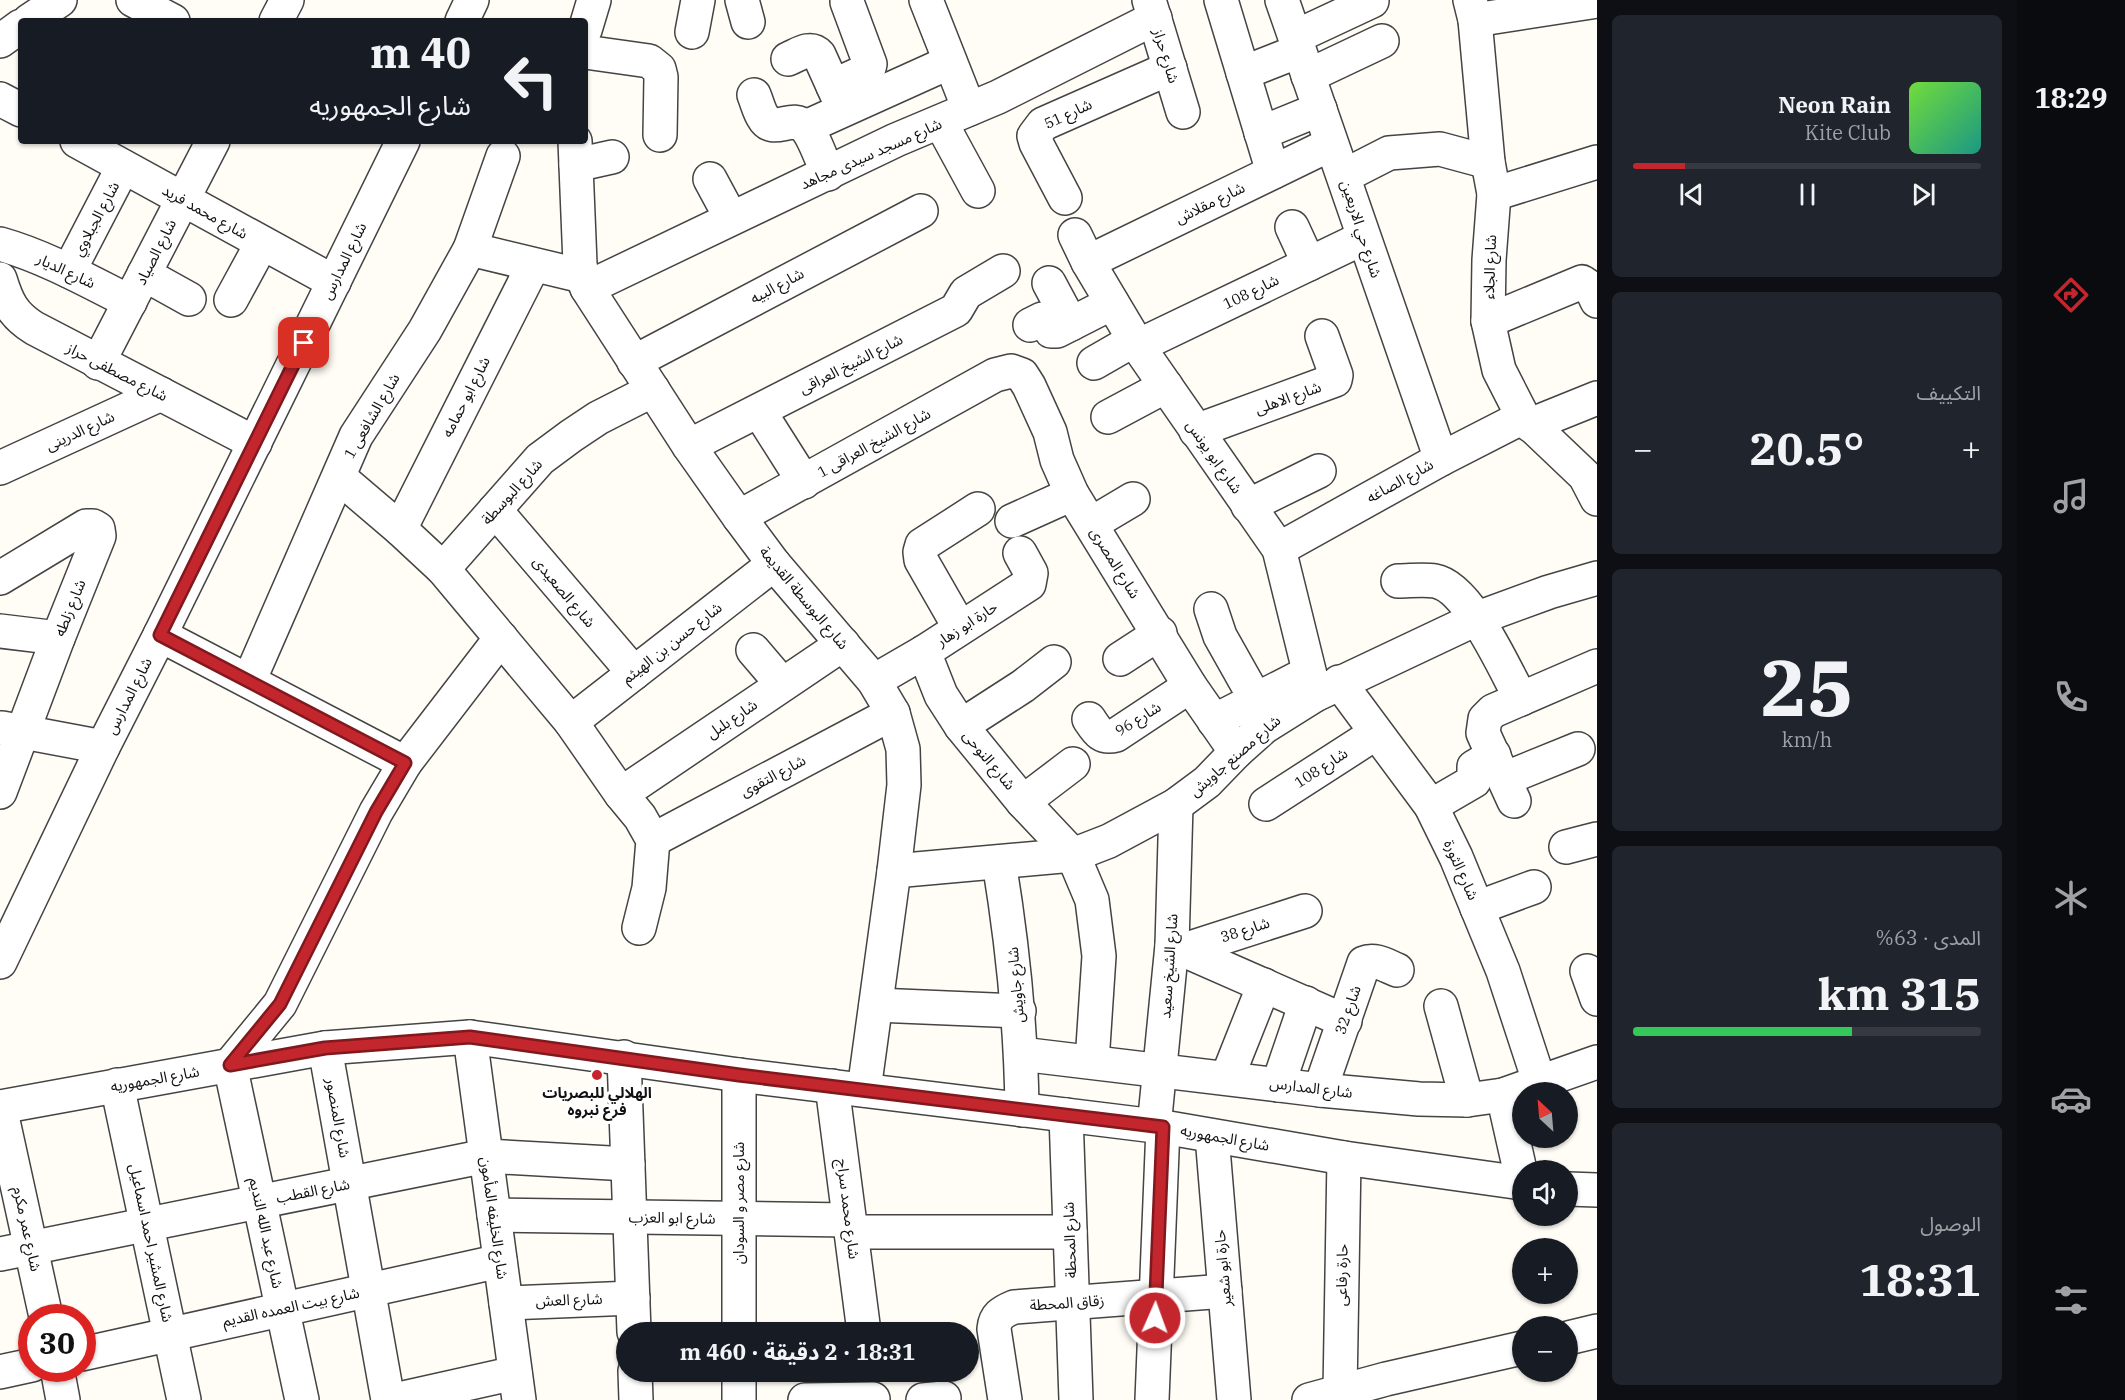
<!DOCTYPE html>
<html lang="ar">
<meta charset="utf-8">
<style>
body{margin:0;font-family:"IBM Plex Serif","Noto Sans Arabic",serif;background:#20242c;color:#f1f3f6;direction:rtl;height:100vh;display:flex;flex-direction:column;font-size:22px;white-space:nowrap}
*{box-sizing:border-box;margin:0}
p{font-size:20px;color:#9ea1a6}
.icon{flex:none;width:33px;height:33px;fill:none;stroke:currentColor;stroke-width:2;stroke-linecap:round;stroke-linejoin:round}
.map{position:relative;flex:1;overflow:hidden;direction:ltr}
.panel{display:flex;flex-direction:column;gap:15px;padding:15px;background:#0d0f14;width:420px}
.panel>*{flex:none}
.top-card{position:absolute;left:18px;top:18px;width:570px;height:126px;border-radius:6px;box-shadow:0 2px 4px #0004;direction:rtl;background:#171b24;color:#f1f3f6;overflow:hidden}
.needle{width:39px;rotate:334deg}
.fabs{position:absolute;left:1512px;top:1082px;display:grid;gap:12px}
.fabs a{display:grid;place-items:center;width:66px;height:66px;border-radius:50%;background:#171b24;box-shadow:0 2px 4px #0004;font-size:30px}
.speed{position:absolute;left:18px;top:1304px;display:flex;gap:12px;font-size:30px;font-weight:700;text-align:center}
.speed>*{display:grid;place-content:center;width:78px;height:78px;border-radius:50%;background:#171b24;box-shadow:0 2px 4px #0004;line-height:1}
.speed .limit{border:9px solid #d22;background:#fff;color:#111}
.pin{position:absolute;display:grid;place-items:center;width:51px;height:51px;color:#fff;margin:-26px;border-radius:12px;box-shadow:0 3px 9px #0006}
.me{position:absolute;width:66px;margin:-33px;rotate:2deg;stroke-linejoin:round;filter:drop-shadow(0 0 4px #0008)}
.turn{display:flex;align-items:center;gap:21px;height:126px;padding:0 18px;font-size:27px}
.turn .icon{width:78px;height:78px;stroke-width:2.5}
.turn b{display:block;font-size:42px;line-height:51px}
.big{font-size:45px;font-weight:700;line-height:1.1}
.panel .tile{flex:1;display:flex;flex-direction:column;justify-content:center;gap:9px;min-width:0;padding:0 21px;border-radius:9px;background:#20242c}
.panel .dial{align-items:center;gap:0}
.dial b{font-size:78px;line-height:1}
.song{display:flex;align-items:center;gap:18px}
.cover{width:72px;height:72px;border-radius:9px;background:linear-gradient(135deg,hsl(100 70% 55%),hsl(170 70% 35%))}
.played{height:6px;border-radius:3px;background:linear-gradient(90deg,#c4262e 15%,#363941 15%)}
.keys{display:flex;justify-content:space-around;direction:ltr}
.heat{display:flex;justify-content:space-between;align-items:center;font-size:33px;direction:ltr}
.charge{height:9px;border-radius:4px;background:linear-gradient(90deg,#34c759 63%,#363941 0)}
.trip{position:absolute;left:616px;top:1322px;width:363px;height:60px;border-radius:30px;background:#171b24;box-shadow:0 2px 4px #0004;font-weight:700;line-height:60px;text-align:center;direction:rtl}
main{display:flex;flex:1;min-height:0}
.menu{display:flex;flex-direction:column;width:108px;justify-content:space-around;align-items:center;background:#090b0e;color:#9ea1a6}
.menu .icon{width:42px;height:42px}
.menu .current{color:#c4262e}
.menu b{font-size:27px;color:#f1f3f6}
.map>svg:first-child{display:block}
</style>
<main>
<nav class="menu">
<b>18:29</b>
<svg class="icon current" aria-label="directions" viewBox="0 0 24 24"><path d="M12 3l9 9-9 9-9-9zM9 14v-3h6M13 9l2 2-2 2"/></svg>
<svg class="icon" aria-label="music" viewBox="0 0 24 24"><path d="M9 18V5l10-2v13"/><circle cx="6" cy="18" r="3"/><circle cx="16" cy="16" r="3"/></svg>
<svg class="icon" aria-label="phone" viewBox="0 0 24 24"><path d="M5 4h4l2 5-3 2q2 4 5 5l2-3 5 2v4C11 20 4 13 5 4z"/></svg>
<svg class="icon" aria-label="climate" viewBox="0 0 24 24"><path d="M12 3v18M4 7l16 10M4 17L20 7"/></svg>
<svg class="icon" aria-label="car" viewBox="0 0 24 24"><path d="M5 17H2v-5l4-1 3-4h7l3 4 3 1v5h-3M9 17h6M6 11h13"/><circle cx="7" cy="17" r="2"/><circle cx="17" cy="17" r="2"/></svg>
<svg class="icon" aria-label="filters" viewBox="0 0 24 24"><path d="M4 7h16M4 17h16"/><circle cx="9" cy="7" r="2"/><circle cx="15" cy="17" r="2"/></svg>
</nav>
<section class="panel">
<div class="tile">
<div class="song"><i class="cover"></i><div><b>Neon Rain</b><p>Kite Club</p></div></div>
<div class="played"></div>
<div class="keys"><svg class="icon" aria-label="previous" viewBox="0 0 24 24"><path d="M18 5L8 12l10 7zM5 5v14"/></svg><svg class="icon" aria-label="pause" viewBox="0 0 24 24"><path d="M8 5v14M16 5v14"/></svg><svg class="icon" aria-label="next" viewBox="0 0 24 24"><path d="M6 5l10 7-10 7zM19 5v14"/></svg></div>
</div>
<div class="tile"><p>التكييف</p>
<div class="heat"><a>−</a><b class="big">20.5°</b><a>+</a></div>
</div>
<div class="tile dial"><b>25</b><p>km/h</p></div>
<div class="tile"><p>المدى · 63%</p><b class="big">315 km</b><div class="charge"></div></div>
<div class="tile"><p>الوصول</p><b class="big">18:31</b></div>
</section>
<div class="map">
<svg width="1597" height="1400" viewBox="0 0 1597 1400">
<rect width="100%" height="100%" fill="#fffdf5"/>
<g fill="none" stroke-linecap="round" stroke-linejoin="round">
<defs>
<g id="minor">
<path d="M 133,0 L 173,21"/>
<path d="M 742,0 L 748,22"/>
<path d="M 926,0 L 969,109"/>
<path d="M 1149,0 L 1183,112"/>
<path d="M 1221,0 L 1273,172"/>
<path d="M 1282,0 L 1441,459"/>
<path d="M 1470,0 L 1475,20 L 1488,162 L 1494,194 L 1489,260 L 1488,321 L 1499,370 L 1523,417 L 1585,476 L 1597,499"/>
<path d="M 1475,20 L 1597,1"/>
<path d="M 29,21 L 60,0"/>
<path d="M 276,21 L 287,0"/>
<path d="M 462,21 L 472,0"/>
<path d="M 585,30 L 594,0"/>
<path d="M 692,32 L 698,0"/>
<path d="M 1295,37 L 1372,1"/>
<path d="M 0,41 L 21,26"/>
<path d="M 585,52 L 649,61 L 659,69 L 661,77 L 660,135"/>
<path d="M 788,59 C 798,55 810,45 819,55 L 842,106"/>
<path d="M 1243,73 L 1299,51"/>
<path d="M 1308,76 L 1382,41"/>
<path d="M 833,86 L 866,71 L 869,68 L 870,64 L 847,2"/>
<path d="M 754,95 C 757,102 759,111 763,117 C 773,136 792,113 805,127 C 814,136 822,161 828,174"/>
<path d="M 0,99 L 21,110"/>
<path d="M 941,123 L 978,191"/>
<path d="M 806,127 L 950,62"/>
<path d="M 1261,133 L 1320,109"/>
<path d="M 77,141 L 334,282"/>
<path d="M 575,141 L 580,264 L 582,276 L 587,288 L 689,446 L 739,517 L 774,564 L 874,681 L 893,713 L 903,749 L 904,785 L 894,871 L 864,1090"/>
<path d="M 576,165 L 612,157"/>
<path d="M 1344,176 L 1389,153 L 1440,149 L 1488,162"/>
<path d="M 710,179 L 731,218"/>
<path d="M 1494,194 L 1597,162"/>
<path d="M 1065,198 L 1036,143 L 1034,136 L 1043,124 L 1170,68"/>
<path d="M 1292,227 L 1309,264"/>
<path d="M 1075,235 L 1088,262 L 1138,346 L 1279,549 L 1315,695"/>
<path d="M 0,244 C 46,257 88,281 130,302"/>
<path d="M 470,249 L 582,276"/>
<path d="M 1088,262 L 1331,144"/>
<path d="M 69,271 L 123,167"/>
<path d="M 144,274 L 189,299"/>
<path d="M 0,279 C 7,302 13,315 34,328 L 255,443"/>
<path d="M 1049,283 L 1071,324"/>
<path d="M 587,288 L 896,140 L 998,97 L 1155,18"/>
<path d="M 231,300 L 262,243"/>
<path d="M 1488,321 L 1582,282 L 1591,288 L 1597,301"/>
<path d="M 1030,325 L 1042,319 L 1045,320 L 1051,331 L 1057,331 L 1112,303"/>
<path d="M 1138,346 L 1363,238"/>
<path d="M 634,362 L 921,211"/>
<path d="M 98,363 L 213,141"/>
<path d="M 1094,363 L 1134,340"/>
<path d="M 759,411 L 804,482"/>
<path d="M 1108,417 L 1166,386"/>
<path d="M 1530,425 L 1597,398"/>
<path d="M 1196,431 L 1335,380 L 1336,375 L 1322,336"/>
<path d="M 689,446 L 956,310 L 966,293 L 1003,271"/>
<path d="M 0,468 L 161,394"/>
<path d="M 339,477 L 400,529 L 443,569 L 571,722 L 621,794 L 640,817 L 653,840 L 649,888 L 639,928"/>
<path d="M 1248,506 L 1319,471"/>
<path d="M 495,510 L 634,673"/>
<path d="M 739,517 L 995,375 L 1011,371 L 1022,375 L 1029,386 L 1050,432 L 1057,460 L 1072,494 L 1190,686 L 1236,752"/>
<path d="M 1012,521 L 1072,494"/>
<path d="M 1091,524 L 1133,499"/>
<path d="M 400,529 L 533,266"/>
<path d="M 1279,549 L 1441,459 L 1523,417"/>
<path d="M 443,569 L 540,459 L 571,436 L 598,418 L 653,390"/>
<path d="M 0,578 L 86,526 L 93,526 L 98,529 L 99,536 L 58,638 L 0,792"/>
<path d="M 1398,581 C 1410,581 1423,579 1435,581 C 1469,587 1505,670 1521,699"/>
<path d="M 1211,609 L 1220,636 L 1256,700"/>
<path d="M 960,628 L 921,560 L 920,552 L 922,545 L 978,509"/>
<path d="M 0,631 L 58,638"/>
<path d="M 160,635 L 405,763"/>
<path d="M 753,650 L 782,684"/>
<path d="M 924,652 L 941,695 L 961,726 L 1023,802 L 1073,855 L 1092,900 L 1099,956 L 1092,1062"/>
<path d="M 1120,659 L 1160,633"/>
<path d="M 249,681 L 356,436 L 425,330 L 470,249 L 503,156"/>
<path d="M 874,681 L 924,652 L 1029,584 L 1031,573 L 1020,553"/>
<path d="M 1339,682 L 1431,806 L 1456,857 L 1503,971 L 1539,1081"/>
<path d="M 1089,719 C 1097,731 1101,739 1116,735 L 1190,686"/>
<path d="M 1214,721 L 1308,673"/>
<path d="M 571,722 L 774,564"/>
<path d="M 961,726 L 1023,686 L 1054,662"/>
<path d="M 2,728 L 103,747"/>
<path d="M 1504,779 L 1578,749"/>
<path d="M 621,794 L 843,644"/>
<path d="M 1514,801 L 1483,733 L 1485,719 L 1493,711 L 1597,666"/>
<path d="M 1023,802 L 1073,764"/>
<path d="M 1266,804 L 1376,733"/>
<path d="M 1431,806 L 1474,781 L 1474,767 L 1494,755"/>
<path d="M 653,840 L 893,713"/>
<path d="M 1566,847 L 1597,839"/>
<path d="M 999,862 C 1013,947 1021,1024 1022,1110"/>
<path d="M 894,871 L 1073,855 L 1109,841 L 1176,805 L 1207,782 L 1236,752 L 1264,727 L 1315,695 L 1478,618 L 1549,592 L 1597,578"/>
<path d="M 1477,908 L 1534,887"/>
<path d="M 1172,945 L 1345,1021"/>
<path d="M 1184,950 L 1305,911"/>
<path d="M 0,962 L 103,747 L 160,635 L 403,141"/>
<path d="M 1587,971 L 1597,999"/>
<path d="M 876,1005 L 1019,1011"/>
<path d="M 1441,1006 L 1467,1100"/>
<path d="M 470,1037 L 519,1400"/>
<path d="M 325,1048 L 388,1400"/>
<path d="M 1021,1054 L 1320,1090 L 1419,1099 L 1467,1100 L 1503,1095 L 1597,1062"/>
<path d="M 624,1057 L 634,1332"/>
<path d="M 1227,1078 L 1264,985"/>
<path d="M 117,1085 L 184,1400"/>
<path d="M 1278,1085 L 1306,1003"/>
<path d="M 832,1086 L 864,1332"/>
<path d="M 1320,1090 L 1364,963 C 1375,958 1387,966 1397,970"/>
<path d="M 1503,1095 L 1522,1179"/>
<path d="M 0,1107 L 325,1048 L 470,1037 L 739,1075 L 1163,1127 L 1344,1158 L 1522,1183"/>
<path d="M 0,1107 L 46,1317"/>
<path d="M 1066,1115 L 1076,1400"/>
<path d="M 1154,1127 L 1172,945 L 1176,805"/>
<path d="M 1212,1136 L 1234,1400"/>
<path d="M 1568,1189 L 1597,1190"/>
<path d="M 494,1215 L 849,1220"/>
<path d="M 851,1232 L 1070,1232"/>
<path d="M 0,1254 L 486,1156 L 628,1164"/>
<path d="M 506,1303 L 633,1298"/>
<path d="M 739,1332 L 739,1075"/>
<path d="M 1568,1338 L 1597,1331"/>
<path d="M 82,1354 L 500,1261"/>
<path d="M 57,1368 L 63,1400"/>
<path d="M 635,1371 L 636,1400"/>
<path d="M 0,1372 L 32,1365"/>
<path d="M 1340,1392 L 1344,1158"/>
<path d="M 302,1400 L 230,1065 L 280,1004 L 376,812 L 405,763 L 501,638"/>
<path d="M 394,1400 L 515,1373"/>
<path d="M 739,1400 L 739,1371"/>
<path d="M 805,1400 L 873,1399"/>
<path d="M 923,1400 L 944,1398"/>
<path d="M 1005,1400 L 994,1329 C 995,1316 1002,1312 1014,1307 L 1225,1291"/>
<path d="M 1152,1400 L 1163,1127"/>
<path d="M 1309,1400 L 1386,1379 L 1522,1348"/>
</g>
</defs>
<use href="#minor" stroke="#444" stroke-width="36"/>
<use href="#minor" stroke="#fff" stroke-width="33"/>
</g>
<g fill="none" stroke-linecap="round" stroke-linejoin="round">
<defs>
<path id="route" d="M 304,343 L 160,635 L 405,763 L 376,812 L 280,1004 L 230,1065 L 325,1048 L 470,1037 L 739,1075 L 1163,1127 L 1155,1318"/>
</defs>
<use href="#route" stroke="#7f191e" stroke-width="15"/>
<use href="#route" stroke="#c4262e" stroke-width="10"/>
</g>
<circle fill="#c4262e" stroke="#fff" stroke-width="2" cx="597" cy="1075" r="6"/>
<g text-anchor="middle" stroke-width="6" stroke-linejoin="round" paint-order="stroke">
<g font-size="15" fill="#111" stroke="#fff">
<text transform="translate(1166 56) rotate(73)" y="5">شارع حراز</text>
<text transform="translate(1068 114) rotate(-25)" y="5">شارع 51</text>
<text transform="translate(871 154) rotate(-24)" y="5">شارع مسجد سيدى مجاهد</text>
<text transform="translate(1210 203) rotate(-26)" y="5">شارع مقلاش</text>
<text transform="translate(205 212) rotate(29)" y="5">شارع محمد فريد</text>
<text transform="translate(96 219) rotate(-62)" y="5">شارع الجبلاوي</text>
<text transform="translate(1361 229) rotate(72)" y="5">شارع حي الاربعين</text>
<text transform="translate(156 252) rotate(-63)" y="5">شارع الصياد</text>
<text transform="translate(344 261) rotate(-64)" y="5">شارع المدارس</text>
<text transform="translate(1490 267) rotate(-88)" y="5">شارع الجلاء</text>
<text transform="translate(66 271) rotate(25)" y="5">شارع الديار</text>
<text transform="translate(777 286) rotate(-28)" y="5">شارع البيه</text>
<text transform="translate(1251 292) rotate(-26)" y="5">شارع 108</text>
<text transform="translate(851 364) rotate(-27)" y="5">شارع الشيخ العراقى</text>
<text transform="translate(117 372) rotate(27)" y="5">شارع مصطفى حراز</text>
<text transform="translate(466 397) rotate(-63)" y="5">شارع ابو حمامه</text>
<text transform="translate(1288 398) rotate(-20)" y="5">شارع الاهلى</text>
<text transform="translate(372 416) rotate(-60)" y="5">شارع الشافعى 1</text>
<text transform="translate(80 431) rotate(-25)" y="5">شارع الدرينى</text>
<text transform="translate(874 443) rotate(-29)" y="5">شارع الشيخ العراقى 1</text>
<text transform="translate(1214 457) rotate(55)" y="5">شارع ابو يونس</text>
<text transform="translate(1400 481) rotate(-29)" y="5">شارع الصاغه</text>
<text transform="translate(512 492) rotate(-48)" y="5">شارع البوسطة</text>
<text transform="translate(1115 563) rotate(58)" y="5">شارع المصرى</text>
<text transform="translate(564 592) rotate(50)" y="5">شارع الصعيدى</text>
<text transform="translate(804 598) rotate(50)" y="5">شارع البوسطة القديمة</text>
<text transform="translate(70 608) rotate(-68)" y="5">شارع زلطه</text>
<text transform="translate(967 624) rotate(-33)" y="5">حارة ابو زهار</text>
<text transform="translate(672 643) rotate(-38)" y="5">شارع حسن بن الهيثم</text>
<text transform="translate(129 696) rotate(-63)" y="5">شارع المدارس</text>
<text transform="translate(732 719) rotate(-34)" y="5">شارع بلبل</text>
<text transform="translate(1138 719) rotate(-32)" y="5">شارع 96</text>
<text transform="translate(1235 756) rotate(-41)" y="5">شارع مصنع جاويش</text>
<text transform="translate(989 760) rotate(50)" y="5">شارع النوحى</text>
<text transform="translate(1321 768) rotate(-33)" y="5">شارع 108</text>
<text transform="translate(773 776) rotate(-28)" y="5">شارع التقوى</text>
<text transform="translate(1461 870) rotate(66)" y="5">شارع الثورة</text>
<text transform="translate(1245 930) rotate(-18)" y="5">شارع 38</text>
<text transform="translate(1169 966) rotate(-86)" y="5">شارع الشيخ سعيد</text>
<text transform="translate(1016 985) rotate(-95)" y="5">شارع جاويش</text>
<text transform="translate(1348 1010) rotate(-71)" y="5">شارع 32</text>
<text transform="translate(155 1079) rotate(-10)" y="5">شارع الجمهوريه</text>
<text transform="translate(1311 1088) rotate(7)" y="5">شارع المدارس</text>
<text transform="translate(338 1118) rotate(80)" y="5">شارع المنصور</text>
<text transform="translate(1225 1138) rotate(10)" y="5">شارع الجمهوريه</text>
<text transform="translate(313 1191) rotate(-11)" y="5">شارع القطب</text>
<text transform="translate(739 1203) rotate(-90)" y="5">شارع مصر و السودان</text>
<text transform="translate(848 1209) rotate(83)" y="5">شارع محمد سراج</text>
<text transform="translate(494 1218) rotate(82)" y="5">شارع الخليفه المأمون</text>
<text transform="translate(672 1218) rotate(1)" y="5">شارع ابو العزب</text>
<text transform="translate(27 1229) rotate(78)" y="5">شارع عمر مكرم</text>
<text transform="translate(266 1233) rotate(78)" y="5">شارع عبد الله النديم</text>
<text transform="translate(1070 1240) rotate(-92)" y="5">شارع المحطة</text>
<text transform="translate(151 1243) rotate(78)" y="5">شارع المشير احمد اسماعيل</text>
<text transform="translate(1223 1268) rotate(-95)" y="5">حارة ابو شعير</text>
<text transform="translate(1342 1275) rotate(-89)" y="5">حارة رفاعى</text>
<text transform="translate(569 1300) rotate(-2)" y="5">شارع العش</text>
<text transform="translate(1067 1303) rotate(-4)" y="5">زقاق المحطة</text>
<text transform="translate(291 1307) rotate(-12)" y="5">شارع بيت العمده القديم</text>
</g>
<g font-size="15" font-weight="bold" fill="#111" stroke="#fff">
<text x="597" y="1098">الهلالي للبصريات<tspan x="597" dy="17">فرع نبروه</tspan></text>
</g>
</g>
</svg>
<div class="fabs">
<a><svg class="needle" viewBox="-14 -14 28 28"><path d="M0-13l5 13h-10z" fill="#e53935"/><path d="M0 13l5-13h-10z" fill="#9ea1a6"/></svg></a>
<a><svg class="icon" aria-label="sound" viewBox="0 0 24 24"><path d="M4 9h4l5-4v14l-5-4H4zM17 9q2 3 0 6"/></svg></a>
<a>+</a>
<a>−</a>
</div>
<div class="speed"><div class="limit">30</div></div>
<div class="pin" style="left:304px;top:343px;background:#d93025"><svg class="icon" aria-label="arrive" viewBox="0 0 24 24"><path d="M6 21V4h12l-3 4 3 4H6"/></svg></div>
<svg class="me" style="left:1155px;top:1318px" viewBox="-20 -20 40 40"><circle r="17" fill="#c4262e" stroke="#fff" stroke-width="3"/><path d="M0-11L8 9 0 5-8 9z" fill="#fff"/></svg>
<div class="trip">18:31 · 2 دقيقة · 460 m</div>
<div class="top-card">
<div class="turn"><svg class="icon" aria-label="left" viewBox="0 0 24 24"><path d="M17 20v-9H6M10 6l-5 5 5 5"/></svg><div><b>40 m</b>شارع الجمهوريه</div></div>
</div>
</div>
</main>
